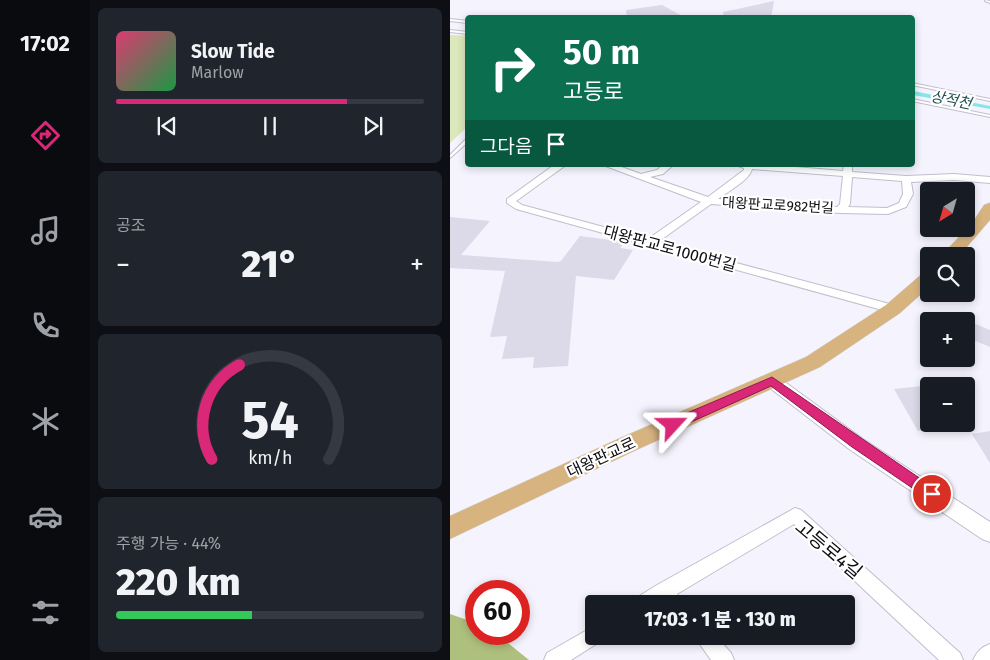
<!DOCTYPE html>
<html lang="ko">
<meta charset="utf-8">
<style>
body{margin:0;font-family:"Fira Sans","Noto Sans KR",sans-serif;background:#20242c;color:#f1f3f6;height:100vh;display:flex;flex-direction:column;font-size:19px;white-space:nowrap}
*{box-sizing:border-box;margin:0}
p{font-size:16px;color:#9ea1a6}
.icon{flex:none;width:28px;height:28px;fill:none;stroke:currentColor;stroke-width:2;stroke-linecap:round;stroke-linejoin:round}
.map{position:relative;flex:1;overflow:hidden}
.panel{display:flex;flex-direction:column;gap:8px;padding:8px;background:#0d0f14;width:360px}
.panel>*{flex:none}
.guide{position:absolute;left:15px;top:15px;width:450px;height:152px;border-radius:5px;box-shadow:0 2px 8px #0003;background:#0b6e4f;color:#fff;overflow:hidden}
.needle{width:32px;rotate:217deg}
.controls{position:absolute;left:470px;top:182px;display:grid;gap:10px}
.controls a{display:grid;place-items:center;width:55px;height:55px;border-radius:5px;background:#171b24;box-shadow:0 2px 8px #0003;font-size:25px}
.speed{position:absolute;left:15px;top:580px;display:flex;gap:10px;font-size:25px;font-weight:700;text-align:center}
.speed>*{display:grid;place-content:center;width:65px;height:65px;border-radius:50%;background:#171b24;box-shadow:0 2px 8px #0003;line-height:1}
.speed .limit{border:8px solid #d22;background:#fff;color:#111}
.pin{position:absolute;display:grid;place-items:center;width:42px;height:42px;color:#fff;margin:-21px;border:2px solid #fff;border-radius:50%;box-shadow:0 1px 5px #0007}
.me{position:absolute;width:55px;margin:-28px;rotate:66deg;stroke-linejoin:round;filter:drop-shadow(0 0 4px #0008)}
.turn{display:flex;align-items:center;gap:18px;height:105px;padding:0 15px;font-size:22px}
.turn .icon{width:65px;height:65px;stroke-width:2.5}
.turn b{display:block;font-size:35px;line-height:42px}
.then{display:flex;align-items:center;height:48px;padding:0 15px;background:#0003;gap:10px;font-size:19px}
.big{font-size:38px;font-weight:800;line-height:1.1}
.panel .card{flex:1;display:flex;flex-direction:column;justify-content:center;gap:8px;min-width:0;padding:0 18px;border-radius:8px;background:#20242c}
.panel .dial{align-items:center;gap:0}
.dial svg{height:130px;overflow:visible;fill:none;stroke:#363941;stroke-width:7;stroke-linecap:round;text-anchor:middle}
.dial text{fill:#f1f3f6;stroke:none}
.song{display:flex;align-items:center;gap:15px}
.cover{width:60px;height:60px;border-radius:8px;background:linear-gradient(135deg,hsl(340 70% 55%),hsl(140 70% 35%))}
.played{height:5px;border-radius:2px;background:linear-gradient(90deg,#db2777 75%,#363941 75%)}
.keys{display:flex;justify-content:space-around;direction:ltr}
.heat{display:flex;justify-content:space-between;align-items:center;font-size:28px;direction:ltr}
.charge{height:8px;border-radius:4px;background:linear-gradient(90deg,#34c759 44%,#363941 0)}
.trip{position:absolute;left:135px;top:595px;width:270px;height:50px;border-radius:5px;background:#171b24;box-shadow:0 2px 8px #0003;font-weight:800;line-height:50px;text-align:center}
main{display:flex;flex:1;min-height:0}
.menu{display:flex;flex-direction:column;width:90px;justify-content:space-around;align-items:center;background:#090b0e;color:#9ea1a6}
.menu .icon{width:35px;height:35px}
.menu .on{color:#db2777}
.menu b{font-size:22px;color:#f1f3f6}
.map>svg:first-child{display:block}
</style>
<main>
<nav class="menu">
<b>17:02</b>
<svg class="icon on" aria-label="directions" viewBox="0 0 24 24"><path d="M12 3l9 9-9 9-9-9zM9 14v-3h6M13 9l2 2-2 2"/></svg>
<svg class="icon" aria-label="music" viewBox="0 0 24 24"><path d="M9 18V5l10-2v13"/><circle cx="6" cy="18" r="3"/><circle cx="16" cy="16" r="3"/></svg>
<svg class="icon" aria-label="phone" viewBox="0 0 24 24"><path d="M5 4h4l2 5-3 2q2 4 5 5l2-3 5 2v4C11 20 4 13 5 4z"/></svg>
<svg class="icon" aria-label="climate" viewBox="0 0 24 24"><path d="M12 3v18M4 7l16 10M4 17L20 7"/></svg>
<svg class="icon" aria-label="car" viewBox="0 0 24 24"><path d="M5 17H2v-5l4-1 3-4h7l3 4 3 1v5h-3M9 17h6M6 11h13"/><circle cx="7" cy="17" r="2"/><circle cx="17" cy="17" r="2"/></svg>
<svg class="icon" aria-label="filters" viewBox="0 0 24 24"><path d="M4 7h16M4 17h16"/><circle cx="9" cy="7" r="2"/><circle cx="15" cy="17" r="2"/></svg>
</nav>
<section class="panel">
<div class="card">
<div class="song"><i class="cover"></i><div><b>Slow Tide</b><p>Marlow</p></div></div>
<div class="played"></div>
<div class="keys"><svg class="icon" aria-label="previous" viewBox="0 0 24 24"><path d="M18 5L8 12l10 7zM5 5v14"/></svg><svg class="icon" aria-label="pause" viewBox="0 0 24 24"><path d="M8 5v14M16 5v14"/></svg><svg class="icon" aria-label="next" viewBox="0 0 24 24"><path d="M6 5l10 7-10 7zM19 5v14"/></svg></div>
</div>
<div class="card"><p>공조</p>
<div class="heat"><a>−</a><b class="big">21°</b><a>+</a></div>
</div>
<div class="card dial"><svg viewBox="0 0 100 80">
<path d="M14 69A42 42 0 1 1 86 69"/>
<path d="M14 69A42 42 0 0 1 31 11" stroke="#db2777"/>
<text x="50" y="56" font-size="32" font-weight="700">54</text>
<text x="50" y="72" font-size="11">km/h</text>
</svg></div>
<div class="card"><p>주행 가능 · 44%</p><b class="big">220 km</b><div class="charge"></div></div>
</section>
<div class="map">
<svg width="540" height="660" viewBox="0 0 540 660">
<rect width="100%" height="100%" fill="#f5f3fd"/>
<path fill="#dbe8bb" d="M 0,35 L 18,36 L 17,127 L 0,143 Z"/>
<path fill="#aec07d" d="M 0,614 L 26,623 L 26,634 L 47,634 L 79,660 L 0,660 Z"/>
<path fill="#85e6e7" d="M 463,91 L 540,106 L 540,109 L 463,95 Z"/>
<g fill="#dcd9e8">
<path d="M 324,1 L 321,18 L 274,18 L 273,12 Z"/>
<path d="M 212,5 L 236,18 L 177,18 L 176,10 Z"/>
<path d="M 0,217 L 40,221 L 11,255 L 108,262 L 111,261 L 130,236 L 175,242 L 170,248 L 183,250 L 164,280 L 126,276 L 118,366 L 83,368 L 84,357 L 52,359 L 57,336 L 40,337 L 55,271 L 0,268 Z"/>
<path d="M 516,320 L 540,330 L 540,347 L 516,337 Z"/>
<path d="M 472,386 L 479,397 L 479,429 L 468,431 L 444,389 Z"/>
<path d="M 540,431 L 540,463 L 522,434 Z"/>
</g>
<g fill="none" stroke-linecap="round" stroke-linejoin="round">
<defs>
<g id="service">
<path d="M 535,0 L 540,1 L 540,3 L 535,1 Z"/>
<path d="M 0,19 L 18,21 L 18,23 L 0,21 Z"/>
<path d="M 0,30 L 18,32 L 18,34 L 0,32 Z"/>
<path d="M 462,83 L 540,99 L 540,101 L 462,85 Z"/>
<path d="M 462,99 L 540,115 L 540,117 L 462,101 Z"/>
<path d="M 17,138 L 18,138 L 18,142 L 0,158 L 0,155 Z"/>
</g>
<g id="minor">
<path d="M 104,165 L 116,165 L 66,201 L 72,205 L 198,239 L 251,202 L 153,165 L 166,165 L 191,174 L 207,170 L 213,165 L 223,165 L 213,174 L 200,177 L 258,197 L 294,170 L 294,168 L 285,165 L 321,165 L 393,171 L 394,165 L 402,165 L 402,172 L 456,176 L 504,174 L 540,177 L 540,183 L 504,180 L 461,182 L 463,194 L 456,207 L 438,214 L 390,213 L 261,204 L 208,242 L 447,306 L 449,309 L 447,312 L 443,313 L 66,209 L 57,203 L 57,199 ZM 302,169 L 393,176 L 390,204 L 387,207 L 268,199 C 278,191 299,181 302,169 ZM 402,177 L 452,181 L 453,194 L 449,203 L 437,208 L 398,207 L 400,204 Z"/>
<path d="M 345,508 L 351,510 L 510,653 L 513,660 L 489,660 L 344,524 L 227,594 L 233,604 L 184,604 L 186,598 L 207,585 Z"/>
<path d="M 144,626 L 144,636 L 153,636 L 151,641 L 121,660 L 94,660 L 97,653 Z"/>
<path d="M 244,636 L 266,636 L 281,653 L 284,660 L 261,660 Z"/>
<path d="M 540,644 L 540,660 L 523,660 C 527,652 531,647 540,644 Z"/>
</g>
<path id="tertiary" d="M 322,375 L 328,377 L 413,439 L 540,522 L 540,542 L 532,539 L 399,449 L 316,385 L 313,381 L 316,377 Z"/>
<g id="primary">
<path d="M 540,203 L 540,220 L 509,256 L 491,256 L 523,222 L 534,205 Z"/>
<path d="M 479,272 L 479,287 L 450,313 L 370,367 L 184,451 L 0,539 L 0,516 L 168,439 L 356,357 L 436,305 L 473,273 Z"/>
</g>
</defs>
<use href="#service" stroke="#c1becd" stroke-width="2"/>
<use href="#minor" stroke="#c1becd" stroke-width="2"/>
<use href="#tertiary" stroke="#c1becd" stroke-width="2"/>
<use href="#primary" stroke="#d4d3d4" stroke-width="1"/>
<use href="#service" fill="#fff" fill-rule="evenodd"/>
<use href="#minor" fill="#fff" fill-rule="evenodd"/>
<use href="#tertiary" fill="#fff" fill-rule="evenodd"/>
<use href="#primary" fill="#d7b380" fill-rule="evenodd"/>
</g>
<path fill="#db2777" stroke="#8e194d" d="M 322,377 L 487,490 L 489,494 L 487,498 L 482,500 L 477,498 L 402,447 L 321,386 L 228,428 L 218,428 L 216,425 L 218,421 Z"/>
<g text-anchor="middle" stroke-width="4.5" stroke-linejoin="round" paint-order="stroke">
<g font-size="14" fill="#0e0d12" stroke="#fff">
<text transform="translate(328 205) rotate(3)" y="5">대왕판교로982번길</text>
</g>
<g font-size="15" font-style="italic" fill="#224f4f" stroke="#fff">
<text transform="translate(501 100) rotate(11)" y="5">상적천</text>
</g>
<g font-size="16" fill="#0e0d12" stroke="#fff">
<text transform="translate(220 248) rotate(15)" y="6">대왕판교로1000번길</text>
<text transform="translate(151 457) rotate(-25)" y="6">대왕판교로</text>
</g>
<g font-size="19" fill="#0e0d12" stroke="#fff">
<text transform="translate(379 549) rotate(40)" y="7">고등로4길</text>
</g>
</g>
</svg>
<div class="controls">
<a><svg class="needle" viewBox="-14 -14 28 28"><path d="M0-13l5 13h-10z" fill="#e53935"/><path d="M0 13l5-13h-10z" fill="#9ea1a6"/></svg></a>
<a><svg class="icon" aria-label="search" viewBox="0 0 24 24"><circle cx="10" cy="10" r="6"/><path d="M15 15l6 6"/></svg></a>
<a>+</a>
<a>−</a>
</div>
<div class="speed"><div class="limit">60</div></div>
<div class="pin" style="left:482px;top:494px;background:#d93025"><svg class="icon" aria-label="arrive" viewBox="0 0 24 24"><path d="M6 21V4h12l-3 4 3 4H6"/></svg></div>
<svg class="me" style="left:223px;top:425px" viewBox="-20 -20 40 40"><path d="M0-17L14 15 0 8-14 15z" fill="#db2777" stroke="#fff" stroke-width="4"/></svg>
<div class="trip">17:03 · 1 분 · 130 m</div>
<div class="guide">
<div class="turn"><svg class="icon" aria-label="right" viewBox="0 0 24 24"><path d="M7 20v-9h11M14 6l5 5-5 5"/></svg><div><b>50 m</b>고등로</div></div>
<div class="then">그다음<svg class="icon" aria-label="arrive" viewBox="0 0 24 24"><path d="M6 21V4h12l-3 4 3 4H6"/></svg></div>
</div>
</div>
</main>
